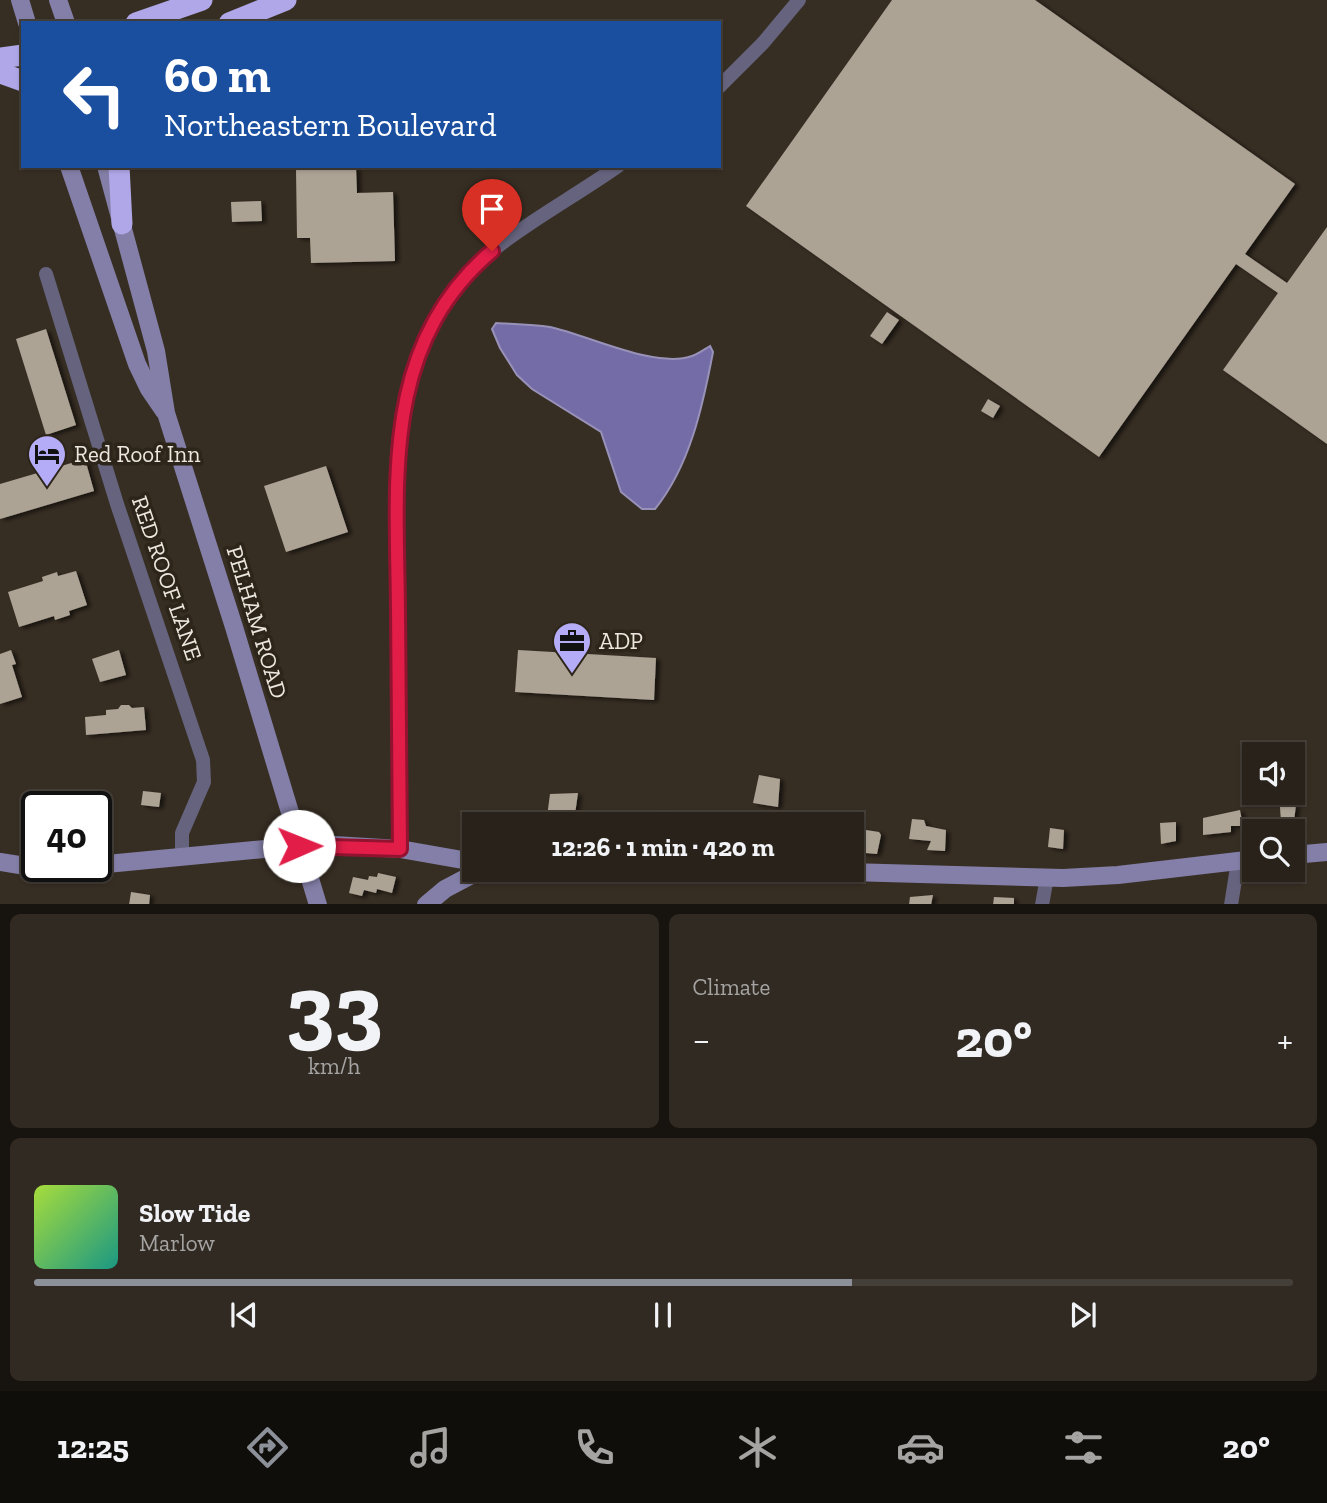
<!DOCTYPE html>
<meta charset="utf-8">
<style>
body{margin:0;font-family:"Zilla Slab",serif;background:#312a23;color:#f1f3f6;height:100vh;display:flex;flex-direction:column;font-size:26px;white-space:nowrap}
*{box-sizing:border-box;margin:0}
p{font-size:23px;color:#a5a4a2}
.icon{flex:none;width:38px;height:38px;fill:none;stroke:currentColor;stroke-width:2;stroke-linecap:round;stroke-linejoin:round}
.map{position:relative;height:904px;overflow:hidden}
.drawer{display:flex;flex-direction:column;gap:10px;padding:10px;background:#17130e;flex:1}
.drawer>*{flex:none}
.top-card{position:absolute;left:21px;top:21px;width:700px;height:147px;border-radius:0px;box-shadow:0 2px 5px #0004,0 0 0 2px #453f39;background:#1a4fa0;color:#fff;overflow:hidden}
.controls{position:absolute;left:1242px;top:742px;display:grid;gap:14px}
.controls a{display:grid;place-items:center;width:63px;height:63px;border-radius:0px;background:#29221a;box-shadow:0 2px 5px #0004,0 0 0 2px #453f39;font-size:35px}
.speed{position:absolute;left:21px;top:791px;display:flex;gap:14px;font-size:35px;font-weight:700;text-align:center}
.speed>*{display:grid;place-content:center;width:91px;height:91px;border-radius:50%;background:#29221a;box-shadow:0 2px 5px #0004,0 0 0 2px #453f39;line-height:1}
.speed .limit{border:4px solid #111;border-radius:10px;background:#fff;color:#111}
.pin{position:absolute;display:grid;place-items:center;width:60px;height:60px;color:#fff;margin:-72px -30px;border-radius:50% 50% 50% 0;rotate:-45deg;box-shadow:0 0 7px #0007}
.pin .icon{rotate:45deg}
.me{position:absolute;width:77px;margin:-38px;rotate:89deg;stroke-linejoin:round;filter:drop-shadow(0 0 5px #0008)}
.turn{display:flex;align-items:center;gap:24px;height:147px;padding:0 28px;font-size:32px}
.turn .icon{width:91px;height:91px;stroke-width:2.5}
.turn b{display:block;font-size:49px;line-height:60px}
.big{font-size:52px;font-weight:700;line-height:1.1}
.drawer .widget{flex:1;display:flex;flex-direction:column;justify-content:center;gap:10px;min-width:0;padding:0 24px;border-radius:10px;background:#312a23}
.drawer .dial{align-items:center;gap:0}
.dial b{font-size:91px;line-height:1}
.song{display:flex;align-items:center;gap:21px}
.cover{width:84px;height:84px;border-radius:10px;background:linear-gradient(135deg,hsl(80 70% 55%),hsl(170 70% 35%))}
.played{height:7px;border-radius:4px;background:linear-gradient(90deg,#8c9099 65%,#453f39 65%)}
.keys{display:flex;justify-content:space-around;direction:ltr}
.heat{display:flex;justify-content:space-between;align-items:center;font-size:38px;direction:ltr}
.drawer .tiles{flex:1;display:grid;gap:10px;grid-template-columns:1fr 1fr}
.widget:last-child{grid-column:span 2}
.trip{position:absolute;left:462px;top:812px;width:402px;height:70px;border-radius:0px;background:#29221a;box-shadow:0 2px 5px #0004,0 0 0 2px #453f39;font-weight:700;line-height:70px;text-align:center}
.tabs{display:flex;height:112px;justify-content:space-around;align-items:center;background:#100e0a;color:#a5a4a2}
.tabs .icon{width:49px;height:49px}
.tabs .on{color:#8c9099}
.tabs b{font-size:32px;color:#f1f3f6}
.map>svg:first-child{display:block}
</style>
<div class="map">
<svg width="1327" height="905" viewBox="0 0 1327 905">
<defs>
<filter id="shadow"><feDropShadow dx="4" dy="2" stdDeviation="2" flood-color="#0009"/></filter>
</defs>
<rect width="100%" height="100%" fill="#372e23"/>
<path fill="#746ca7" stroke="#9891b8" stroke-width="2" d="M 496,323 C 514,324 533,324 550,327 C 588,335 655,369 692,356 C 698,354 705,349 710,346 L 713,352 C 703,405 690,466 655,509 L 642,509 L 621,492 L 601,432 L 532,389 L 517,375 L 500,348 L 492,329 Z"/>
<g fill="#ada395" filter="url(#shadow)">
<path d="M 892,0 L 1035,0 L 1295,184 L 1245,254 L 1287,283 L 1327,227 L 1327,444 L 1223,370 L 1278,293 L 1236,264 L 1099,457 L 746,206 Z"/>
<path d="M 356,167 L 357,193 L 393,192 L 395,261 L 311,263 L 310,238 L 297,238 L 296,169 Z"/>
<path d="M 261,201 L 262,221 L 232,222 L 231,202 Z"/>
<path d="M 887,312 L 899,320 L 882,344 L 870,336 Z"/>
<path d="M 46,329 L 76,425 L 46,435 L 16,339 Z"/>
<path d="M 988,399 L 1000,406 L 993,418 L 981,411 Z"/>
<path d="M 85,459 L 94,491 L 0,519 L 0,484 Z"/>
<path d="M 326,466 L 348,532 L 286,552 L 264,486 Z"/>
<path d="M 76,571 L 87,605 L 69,611 L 70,615 L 55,620 L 54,616 L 19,627 L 8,592 L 43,581 L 42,577 L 57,572 L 58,576 Z"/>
<path d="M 11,650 L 16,664 L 12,665 L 22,697 L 0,704 L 0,654 Z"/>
<path d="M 119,650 L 126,675 L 100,682 L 92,659 Z"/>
<path d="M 518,650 L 656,658 L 654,700 L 515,692 Z"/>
<path d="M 121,705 L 129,705 L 132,708 L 144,707 L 146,730 L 86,735 L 85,717 L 106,715 L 106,710 L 118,709 Z"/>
<path d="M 759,775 L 780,779 L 778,807 L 753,803 Z"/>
<path d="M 143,791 L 161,793 L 159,807 L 141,805 Z"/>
<path d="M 578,793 L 574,821 L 554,815 L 553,824 L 546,824 L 550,794 Z"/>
<path d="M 1296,805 L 1294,821 L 1281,822 L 1280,807 Z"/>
<path d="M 656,810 L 677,815 L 675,824 L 654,824 Z"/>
<path d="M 1240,810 L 1243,826 L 1231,826 L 1231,832 L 1203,835 L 1203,818 Z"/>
<path d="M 785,812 L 805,816 L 804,824 L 784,824 Z"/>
<path d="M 912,819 L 924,820 L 926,826 L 946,830 L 945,851 L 927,850 L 931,841 L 909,839 Z"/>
<path d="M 1176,822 L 1176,841 L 1161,844 L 1160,823 Z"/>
<path d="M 853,828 L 879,832 L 881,835 L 877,854 L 854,852 Z"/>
<path d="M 1050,828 L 1064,830 L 1063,849 L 1048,847 Z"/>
<path d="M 378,873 L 396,877 L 392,893 L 377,889 L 376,893 L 364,890 L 362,896 L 349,893 L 353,877 L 368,880 L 369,876 L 377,877 Z"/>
<path d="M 131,892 L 150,895 L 149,905 L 129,905 Z"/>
<path d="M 933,895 L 931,905 L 909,905 L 910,897 Z"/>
<path d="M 994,897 L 1014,898 L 1014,905 L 993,905 Z"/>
</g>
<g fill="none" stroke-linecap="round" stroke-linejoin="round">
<g stroke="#65637d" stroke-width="14">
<path d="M 719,87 L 763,43 L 799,0"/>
<path d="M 46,274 L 117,504 L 203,760 L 204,782 L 182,833 L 182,857"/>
<path d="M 400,849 L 397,455 C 403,379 432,299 493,250 C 532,219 577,195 618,166"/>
<path d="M 1042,905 L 1047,877"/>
<path d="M 1231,905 L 1238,861"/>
</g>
<g stroke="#837fa8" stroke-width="18">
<path d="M 20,0 L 27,23"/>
<path d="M 58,0 L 66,23"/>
<path d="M 69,166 L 137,364 L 149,389 L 164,411"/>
<path d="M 106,166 L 156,351 L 166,413 L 234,627 L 318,905"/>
<path d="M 1293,855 L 1327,852"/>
<path d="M 0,862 L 32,867 L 85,866"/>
<path d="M 96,865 L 317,844 L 400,849 L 474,862"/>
<path d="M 778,870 L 1063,878 L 1118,875 L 1255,859"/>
<path d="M 426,905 L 445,889 L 481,870"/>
</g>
<g stroke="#afa7e7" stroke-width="21">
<path d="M 136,23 L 202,0"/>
<path d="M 229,23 L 286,0"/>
<path d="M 0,58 L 23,55"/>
<path d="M 0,73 L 23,81"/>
<path d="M 119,166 L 122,224"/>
</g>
</g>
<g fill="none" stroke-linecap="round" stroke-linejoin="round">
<defs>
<path id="route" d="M 299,846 L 400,849 C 399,769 399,690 398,610 C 397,479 381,345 492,251"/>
</defs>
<use href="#route" stroke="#92132f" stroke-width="18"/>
<use href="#route" stroke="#e11d48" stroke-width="12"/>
</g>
<defs>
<symbol id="hotel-pin" viewBox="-11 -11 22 30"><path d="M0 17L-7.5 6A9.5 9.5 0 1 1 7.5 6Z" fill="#b5acf8" stroke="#2d2519"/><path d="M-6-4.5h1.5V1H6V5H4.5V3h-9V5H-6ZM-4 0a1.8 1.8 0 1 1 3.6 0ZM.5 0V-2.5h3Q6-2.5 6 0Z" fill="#111"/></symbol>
<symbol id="office-pin" viewBox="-11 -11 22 30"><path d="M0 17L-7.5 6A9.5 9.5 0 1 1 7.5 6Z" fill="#b5acf8" stroke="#2d2519"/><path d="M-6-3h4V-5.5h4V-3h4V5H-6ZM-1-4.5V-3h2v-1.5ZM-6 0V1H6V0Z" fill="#111"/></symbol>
</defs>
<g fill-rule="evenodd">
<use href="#hotel-pin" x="25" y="432" width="44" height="60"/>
<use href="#office-pin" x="550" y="619" width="44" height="60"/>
</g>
<g text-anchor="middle" stroke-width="7" stroke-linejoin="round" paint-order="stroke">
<g font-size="23" fill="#ece7df" stroke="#2d2519" text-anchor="start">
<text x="74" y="462">Red Roof Inn</text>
<text x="599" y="649">ADP</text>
</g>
<g font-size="23" fill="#ece7df" stroke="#2d2519">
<text transform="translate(167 578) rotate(71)" y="8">RED ROOF LANE</text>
<text transform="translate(257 622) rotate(73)" y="8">PELHAM ROAD</text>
</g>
</g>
</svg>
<div class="controls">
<a><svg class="icon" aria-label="sound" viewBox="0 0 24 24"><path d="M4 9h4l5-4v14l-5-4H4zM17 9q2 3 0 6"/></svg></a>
<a><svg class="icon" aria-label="search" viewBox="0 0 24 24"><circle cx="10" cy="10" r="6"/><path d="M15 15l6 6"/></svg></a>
</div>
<div class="speed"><div class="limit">40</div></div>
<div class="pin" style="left:492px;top:251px;background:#d93025"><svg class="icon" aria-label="arrive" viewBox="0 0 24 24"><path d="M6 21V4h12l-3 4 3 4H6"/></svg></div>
<svg class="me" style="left:299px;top:846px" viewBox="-20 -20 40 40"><circle r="19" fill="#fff"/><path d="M0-13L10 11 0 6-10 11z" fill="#e11d48"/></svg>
<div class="trip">12:26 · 1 min · 420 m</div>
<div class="top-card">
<div class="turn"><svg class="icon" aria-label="left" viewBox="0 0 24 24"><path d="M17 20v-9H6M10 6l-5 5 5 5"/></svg><div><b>60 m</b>Northeastern Boulevard</div></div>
</div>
</div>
<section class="drawer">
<div class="tiles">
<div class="widget dial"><b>33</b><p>km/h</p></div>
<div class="widget"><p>Climate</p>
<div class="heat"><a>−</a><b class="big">20°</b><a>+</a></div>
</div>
<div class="widget">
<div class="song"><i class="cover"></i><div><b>Slow Tide</b><p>Marlow</p></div></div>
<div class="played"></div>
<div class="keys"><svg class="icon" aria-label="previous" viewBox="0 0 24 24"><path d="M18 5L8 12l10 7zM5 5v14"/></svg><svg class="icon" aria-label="pause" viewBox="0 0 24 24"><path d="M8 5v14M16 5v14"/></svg><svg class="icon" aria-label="next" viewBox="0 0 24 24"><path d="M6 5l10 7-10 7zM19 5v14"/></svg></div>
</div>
</div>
</section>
<nav class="tabs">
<b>12:25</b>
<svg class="icon on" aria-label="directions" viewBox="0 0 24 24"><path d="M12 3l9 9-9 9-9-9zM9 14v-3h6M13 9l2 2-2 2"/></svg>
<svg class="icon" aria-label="music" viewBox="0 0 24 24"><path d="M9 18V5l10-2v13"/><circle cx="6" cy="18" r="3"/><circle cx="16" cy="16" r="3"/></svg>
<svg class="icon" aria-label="phone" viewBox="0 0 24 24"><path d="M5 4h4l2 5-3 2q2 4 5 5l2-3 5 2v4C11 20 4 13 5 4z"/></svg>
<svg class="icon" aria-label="climate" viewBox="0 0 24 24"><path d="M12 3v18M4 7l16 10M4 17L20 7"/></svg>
<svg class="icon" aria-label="car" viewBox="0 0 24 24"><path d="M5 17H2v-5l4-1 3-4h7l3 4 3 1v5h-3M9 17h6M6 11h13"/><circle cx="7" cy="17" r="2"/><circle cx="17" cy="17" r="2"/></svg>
<svg class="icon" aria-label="filters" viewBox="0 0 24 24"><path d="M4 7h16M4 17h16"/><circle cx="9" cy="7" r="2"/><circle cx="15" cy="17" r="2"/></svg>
<b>20°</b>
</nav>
